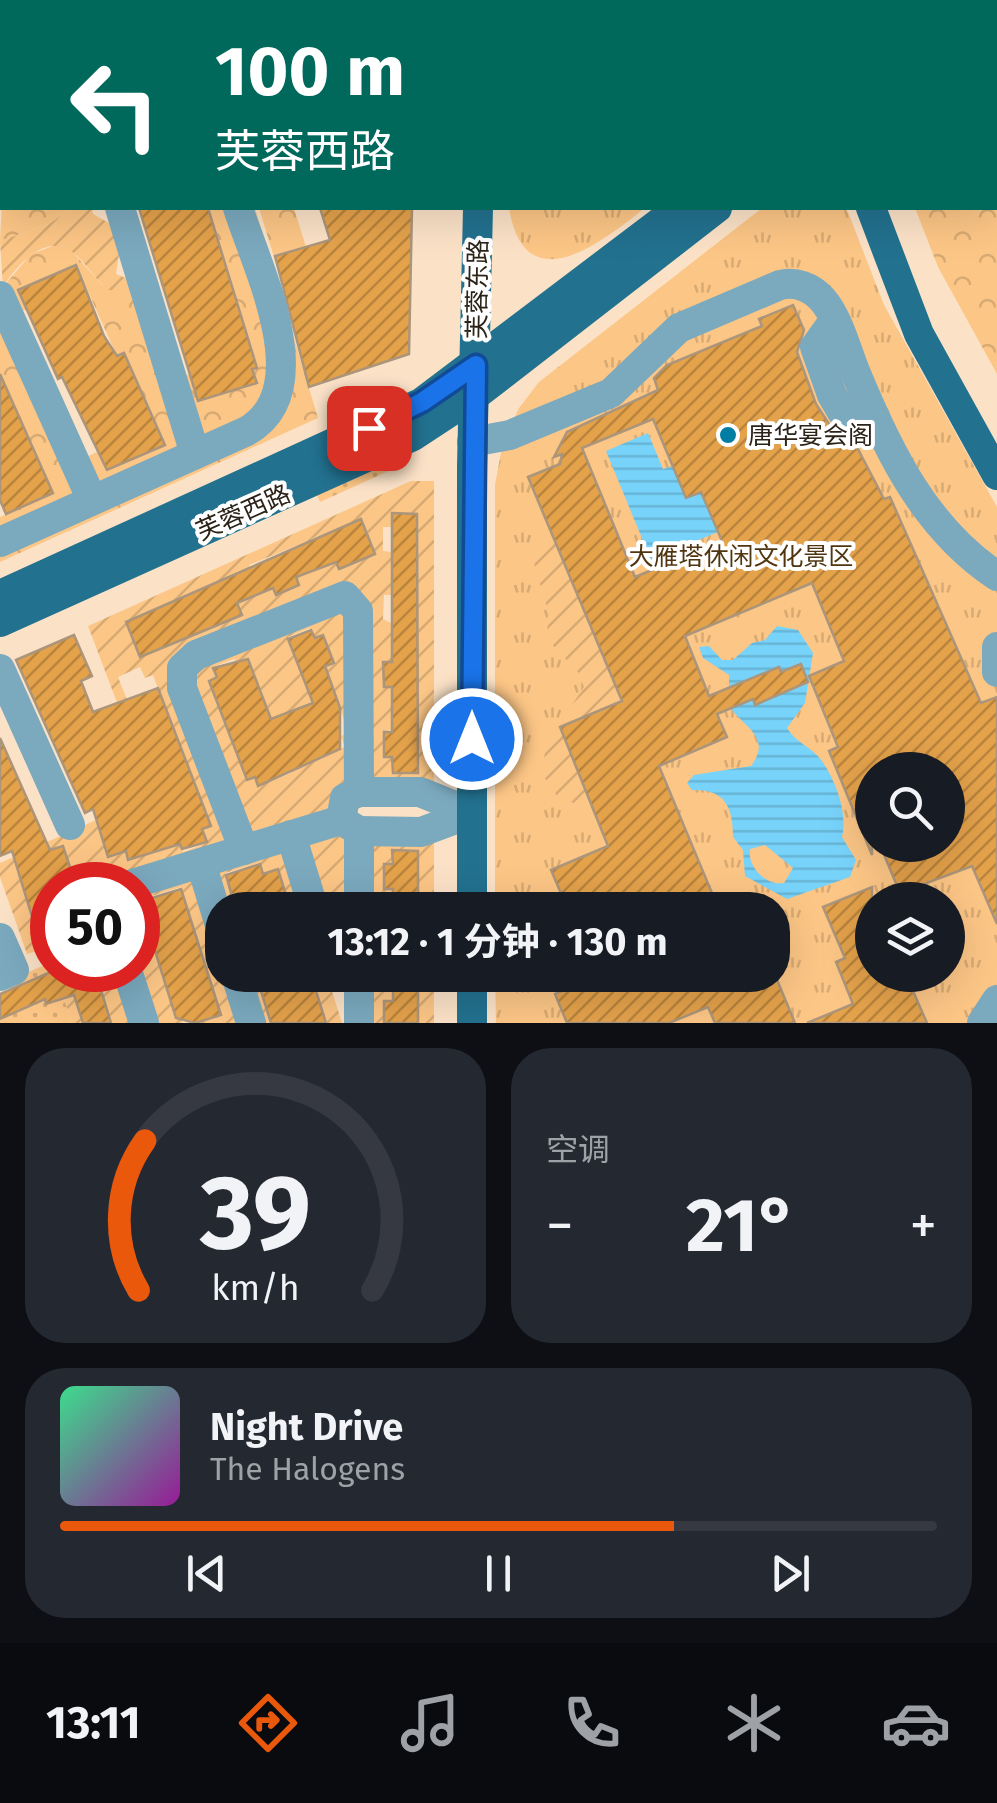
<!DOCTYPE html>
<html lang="zh">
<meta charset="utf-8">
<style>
body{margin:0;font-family:"Fira Sans","Noto Sans SC",sans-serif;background:#242831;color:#f1f3f6;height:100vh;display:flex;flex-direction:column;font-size:38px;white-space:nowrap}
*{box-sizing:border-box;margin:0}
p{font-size:32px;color:#9ea1a6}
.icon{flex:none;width:55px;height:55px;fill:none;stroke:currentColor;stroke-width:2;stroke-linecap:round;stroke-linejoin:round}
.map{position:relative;height:1023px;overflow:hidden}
.sheet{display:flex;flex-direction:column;gap:25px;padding:25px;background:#0d0f14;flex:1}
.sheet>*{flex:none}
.guide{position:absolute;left:0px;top:0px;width:998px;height:210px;box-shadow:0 10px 40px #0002;background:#00695c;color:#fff;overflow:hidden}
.controls{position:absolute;left:855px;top:752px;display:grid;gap:20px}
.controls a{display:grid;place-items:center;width:110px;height:110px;border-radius:50%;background:#171b24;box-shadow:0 10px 40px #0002;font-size:50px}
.speed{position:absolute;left:30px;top:862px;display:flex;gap:20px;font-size:50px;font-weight:700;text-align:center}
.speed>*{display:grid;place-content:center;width:130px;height:130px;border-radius:50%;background:#171b24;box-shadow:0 10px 40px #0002;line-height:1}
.speed .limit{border:15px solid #d22;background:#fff;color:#111}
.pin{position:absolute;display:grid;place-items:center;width:85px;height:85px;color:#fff;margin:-42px;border-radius:20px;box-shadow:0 5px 15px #0006}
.me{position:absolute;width:110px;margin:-55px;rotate:0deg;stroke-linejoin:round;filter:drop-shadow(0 0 8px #0008)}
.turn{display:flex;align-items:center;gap:35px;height:210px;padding:0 50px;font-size:45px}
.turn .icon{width:130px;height:130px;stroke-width:2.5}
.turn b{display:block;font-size:70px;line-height:85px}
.big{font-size:75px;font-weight:700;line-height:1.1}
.sheet .tile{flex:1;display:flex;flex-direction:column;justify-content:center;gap:15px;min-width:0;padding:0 35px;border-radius:40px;background:#242831}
.sheet .dial{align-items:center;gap:0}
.dial svg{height:260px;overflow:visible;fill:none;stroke:#363941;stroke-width:7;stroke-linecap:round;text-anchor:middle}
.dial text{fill:#f1f3f6;stroke:none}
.song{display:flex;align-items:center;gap:30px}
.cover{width:120px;height:120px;border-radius:15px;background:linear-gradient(135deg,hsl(150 70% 55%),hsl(300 70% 35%))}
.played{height:10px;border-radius:5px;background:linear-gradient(90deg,#ea580c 70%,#363941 70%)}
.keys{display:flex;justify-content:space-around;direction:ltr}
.heat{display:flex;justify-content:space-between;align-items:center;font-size:55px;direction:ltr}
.sheet .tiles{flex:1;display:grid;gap:25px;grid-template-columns:1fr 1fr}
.tile:last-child{grid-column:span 2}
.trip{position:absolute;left:205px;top:892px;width:585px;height:100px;border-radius:40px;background:#171b24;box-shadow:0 10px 40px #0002;font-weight:700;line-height:100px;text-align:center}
.tabs{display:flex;height:160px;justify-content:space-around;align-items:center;background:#090b0e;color:#9ea1a6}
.tabs .icon{width:70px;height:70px}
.tabs .selected{color:#ea580c}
.tabs b{font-size:45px;color:#f1f3f6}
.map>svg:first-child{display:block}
</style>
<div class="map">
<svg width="997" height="1023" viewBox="0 0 997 1023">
<defs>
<pattern id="grass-dots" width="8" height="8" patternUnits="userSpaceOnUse" patternTransform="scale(2.5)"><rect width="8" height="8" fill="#fcc686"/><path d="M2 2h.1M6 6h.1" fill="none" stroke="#d8aa73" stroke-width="1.8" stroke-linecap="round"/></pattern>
<pattern id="forest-crowns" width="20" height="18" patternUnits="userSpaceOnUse" patternTransform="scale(2.5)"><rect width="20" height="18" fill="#fcc686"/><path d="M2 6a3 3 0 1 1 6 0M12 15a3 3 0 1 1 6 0" fill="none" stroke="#d8aa73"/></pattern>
<pattern id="park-tufts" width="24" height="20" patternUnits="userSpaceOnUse" patternTransform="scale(2.5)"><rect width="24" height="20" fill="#fcc686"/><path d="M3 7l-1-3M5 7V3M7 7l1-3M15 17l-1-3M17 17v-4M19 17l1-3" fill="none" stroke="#d8aa73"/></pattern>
<pattern id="garden-furrows" width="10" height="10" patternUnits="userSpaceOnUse" patternTransform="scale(2.5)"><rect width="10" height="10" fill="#fcc686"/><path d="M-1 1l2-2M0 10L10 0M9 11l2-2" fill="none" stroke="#d8aa73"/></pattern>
<pattern id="water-rules" width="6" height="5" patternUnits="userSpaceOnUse" patternTransform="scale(2.5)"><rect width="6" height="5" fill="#78d3fa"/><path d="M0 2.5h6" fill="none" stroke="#68b5d6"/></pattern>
<pattern id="building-hatch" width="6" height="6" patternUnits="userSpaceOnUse" patternTransform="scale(2.5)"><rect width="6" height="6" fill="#e4a24b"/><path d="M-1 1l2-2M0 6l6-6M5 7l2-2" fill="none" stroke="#b9843d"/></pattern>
</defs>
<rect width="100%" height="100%" fill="#fbe2c7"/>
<g fill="url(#grass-dots)">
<path d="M 401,457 L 404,464 L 320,502 L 317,495 Z"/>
<path d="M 52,962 L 55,970 L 38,976 L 46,1003 L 64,998 L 72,1023 L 0,1023 L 0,1019 L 19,1010 L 7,981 Z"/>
</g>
<g fill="url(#forest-crowns)">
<path d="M 995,193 L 997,197 L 997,374 L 938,267 L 915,208 L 995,208 Z"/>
<path d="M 2,202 L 2,208 L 72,208 L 49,224 L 0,241 Z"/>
<path d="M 208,208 L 228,208 L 272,351 L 264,406 L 197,443 L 177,378 L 190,374 L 198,401 L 256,383 L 252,369 L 256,368 Z"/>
<path d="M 248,208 L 255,208 L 318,418 L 0,562 L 0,552 L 274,423 Z"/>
<path d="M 259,208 L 294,208 L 306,247 L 274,257 Z"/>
<path d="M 56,245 L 70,249 L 102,285 L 140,293 L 187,448 L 93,489 L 80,460 L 99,451 L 108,470 L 165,445 L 124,354 L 117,356 L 76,265 L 19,290 L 27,309 L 15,315 L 3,287 L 31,254 Z"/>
<path d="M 0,310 L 83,494 L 0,532 L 0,517 L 53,493 L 0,378 Z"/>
</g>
<g fill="url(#park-tufts)" fill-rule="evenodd">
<path d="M 512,0 L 959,0 L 512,2 Z"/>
<path d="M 509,208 L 645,208 C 604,240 525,305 509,208 Z"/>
<path d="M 762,208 L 844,208 L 848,212 L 884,305 L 997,507 L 997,1023 L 496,1023 L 495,975 L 772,975 L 772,910 L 495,910 L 495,485 L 503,442 L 519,408 L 539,382 ZM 872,770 L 948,770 L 948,845 L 872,845 ZM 872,900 L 948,900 L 948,975 L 872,975 Z"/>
</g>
<g fill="url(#garden-furrows)" fill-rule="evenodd">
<path d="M 72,208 L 92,208 L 93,214 L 114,226 L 119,254 L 116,274 L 136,282 L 140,293 L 109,290 C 96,281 89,267 77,256 C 50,228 17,264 3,287 L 0,241 L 49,224 Z"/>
<path d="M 411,481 L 434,481 L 434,786 L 373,785 L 365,608 L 189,650 L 232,840 L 115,885 L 69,885 L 75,883 L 63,846 L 15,860 L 26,898 L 52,890 L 52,901 L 29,909 L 40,945 L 52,942 L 52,960 L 48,948 L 27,954 L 0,877 L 0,863 L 152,795 L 88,626 ZM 393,513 L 417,514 L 418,568 L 393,569 L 392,552 L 383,551 L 383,527 L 392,527 ZM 361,520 L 361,560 L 339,569 L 335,561 L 322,566 L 311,539 ZM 298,545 L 309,572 L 296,577 L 299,585 L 277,595 L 273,587 L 260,592 L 249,565 ZM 393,581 L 418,581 L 417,636 L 383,619 L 384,595 L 392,595 ZM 175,602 L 237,603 L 242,614 L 173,634 L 176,642 L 154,651 L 137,649 L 126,622 ZM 393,648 L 418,649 L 418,704 L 393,703 L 392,687 L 384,686 L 383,662 L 392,662 ZM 140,667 L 145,678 L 153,675 L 163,702 L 137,725 L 118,677 ZM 418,719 L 418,773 L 393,773 L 392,757 L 384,756 L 384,732 ZM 166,807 L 202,829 L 207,843 L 183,852 ZM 100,832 L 147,845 L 149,854 L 129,860 L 126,851 L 108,857 Z"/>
<path d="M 549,527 L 609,672 L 649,690 L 560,727 L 593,808 L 559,799 L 542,774 L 546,744 L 584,687 L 578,672 L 547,639 L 548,610 L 533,560 Z"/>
<path d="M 343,603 L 351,609 L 351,779 L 332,796 L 325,817 L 251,839 L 246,835 L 188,684 L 188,672 L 197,662 ZM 310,628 L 315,638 L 323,636 L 333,662 L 325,666 L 329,677 L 307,685 L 288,637 ZM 234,659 L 237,663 L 248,659 L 266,707 L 233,720 L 230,711 L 222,714 L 209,681 L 217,677 L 213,667 ZM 326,698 L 330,709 L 339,706 L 349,733 L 341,736 L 345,747 L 322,755 L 304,707 ZM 259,725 L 262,729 L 273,725 L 291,773 L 259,786 L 255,777 L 247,780 L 234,747 L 242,743 L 239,733 Z"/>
<path d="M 331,831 L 349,841 L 351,910 L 322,910 L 304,842 Z"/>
<path d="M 434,840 L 434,910 L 366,910 L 368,844 ZM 393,850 L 418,851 L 418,906 L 393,905 L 393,889 L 384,888 L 384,864 L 393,864 Z"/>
<path d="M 283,847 L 307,910 L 274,910 L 289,904 L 279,870 L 263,874 L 259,863 L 225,873 L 236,910 L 223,910 L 213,869 Z"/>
<path d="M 198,877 C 213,927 223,976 243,1023 L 195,1023 L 220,1015 L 181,1017 L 183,1023 L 151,1023 L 138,970 L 138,890 ZM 181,887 L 187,908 L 180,910 L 192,924 L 199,945 L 155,948 L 143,910 L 148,908 L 145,898 Z"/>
<path d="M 55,970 L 98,979 L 106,976 L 104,970 L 120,970 L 136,1023 L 111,1023 L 107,1009 L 82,1017 L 83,1023 L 72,1023 Z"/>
<path d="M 243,975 L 327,975 L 342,1023 L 258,1023 Z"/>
<path d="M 366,975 L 434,975 L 434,1023 L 418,1023 L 418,987 L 393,988 L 393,1001 L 384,1001 L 384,1023 L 366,1023 Z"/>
</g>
<g fill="url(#water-rules)" fill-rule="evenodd">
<path d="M 648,433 L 663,469 L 673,466 L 686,498 L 701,492 L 732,526 L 651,560 L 606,451 Z"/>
<path d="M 777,626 L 798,630 L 813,653 L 805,703 L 787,728 C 796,743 813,748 822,761 C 836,781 848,814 842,837 L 856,860 L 850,877 L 787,899 L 745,876 L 743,850 L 733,837 C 733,808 726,789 692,790 L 687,783 L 694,775 L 751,766 C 773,737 743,727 729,706 L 729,675 L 703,658 L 699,647 L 709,646 L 722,660 L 733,660 L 752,643 L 765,640 ZM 765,845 L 793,868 L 784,883 C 766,886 747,867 750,849 Z"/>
</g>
<g fill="url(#building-hatch)" stroke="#ab957b" stroke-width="2.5" fill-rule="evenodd">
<path d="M 139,208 L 208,208 L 257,368 L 252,369 L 257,383 L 198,401 Z"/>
<path d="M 320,208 L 412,208 L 409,354 L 309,387 L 275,256 L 330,240 Z"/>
<path d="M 76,265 L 104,336 L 117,356 L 124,353 L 165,445 L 107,470 L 62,377 L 58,379 L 18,290 Z"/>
<path d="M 793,305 L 804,330 L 797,352 L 816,404 L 831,427 L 849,432 L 884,499 L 890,497 L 981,703 L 997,697 L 997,924 L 972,866 L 900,893 L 880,845 L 948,845 L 948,770 L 872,770 L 872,855 L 829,751 L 838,747 L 809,676 L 844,661 L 812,583 L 685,636 L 709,696 L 779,667 L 781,672 L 801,664 L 808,682 L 755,705 L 753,699 L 717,714 L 727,737 L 659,766 L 719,910 L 568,910 L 551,870 L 608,846 L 560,727 L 622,701 L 528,477 L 560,464 L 562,454 L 554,457 L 567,432 L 658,390 L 654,378 L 667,365 L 762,326 L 759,319 ZM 653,419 L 686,498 L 701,492 L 722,541 L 635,577 L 582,448 Z"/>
<path d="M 0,374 L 53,493 L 6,514 L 0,500 Z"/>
<path d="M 392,513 L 417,514 L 418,773 L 393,773 L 392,757 L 384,757 L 384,732 L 392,732 L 392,687 L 384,687 L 383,662 L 392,662 Z"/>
<path d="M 361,519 L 375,554 L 339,569 L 336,562 L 296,577 L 299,585 L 276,595 L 273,588 L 237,603 L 242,615 L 140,657 L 126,622 Z"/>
<path d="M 311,630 L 315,638 L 323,635 L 334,663 L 325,666 L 340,708 L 340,749 L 258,786 L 255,777 L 247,780 L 209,681 L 217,677 L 213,668 L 248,659 L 271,719 L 313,703 L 288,639 Z"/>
<path d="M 74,635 L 92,676 L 81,681 L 93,712 L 158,688 L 211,826 L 202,829 L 207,842 L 182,849 L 180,844 L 128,860 L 126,851 L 108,857 L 93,809 L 85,813 L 16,660 Z"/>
<path d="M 0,738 L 50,850 L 63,846 L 76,885 L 52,885 L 52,968 L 48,969 L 12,851 L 0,856 Z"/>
<path d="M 392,850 L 418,851 L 418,906 L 392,906 L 393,889 L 384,889 L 384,864 L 393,864 Z"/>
<path d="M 260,864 L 263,874 L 278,869 L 289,905 L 272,910 L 236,910 L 226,875 Z"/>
<path d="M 872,887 L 872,975 L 906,975 L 927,1023 L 807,1023 L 853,1004 L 836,962 L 845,958 L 823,907 Z"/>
<path d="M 181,889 L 221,1015 L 195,1023 L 176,1018 L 142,909 L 148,908 L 145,900 Z"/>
<path d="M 55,970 L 95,970 L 111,1023 L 83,1023 L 74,995 L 46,1004 L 45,999 L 0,1019 L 0,994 Z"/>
<path d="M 256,975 L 311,975 L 326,1023 L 271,1023 Z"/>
<path d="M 393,975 L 418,975 L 418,1023 L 384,1023 L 384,1001 L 393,1001 Z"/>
<path d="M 560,975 L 641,975 L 644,982 L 660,975 L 775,975 L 795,1023 L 715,1023 L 708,1007 L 669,1023 L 567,1023 L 555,994 L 566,989 Z"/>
</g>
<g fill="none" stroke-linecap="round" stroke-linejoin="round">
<g stroke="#7ba9be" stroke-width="30">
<path d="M 57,0 L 57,2"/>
<path d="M 175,0 L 176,2"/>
<path d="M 120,208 L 195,454"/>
<path d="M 0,296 L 92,500"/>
<path d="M 833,322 L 815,347 L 832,395 L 842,412 L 875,417"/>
<path d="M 472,442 L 510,435 L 611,393 L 679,328 L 780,285 C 795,281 811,287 822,299 C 839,318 847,353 857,376 C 889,453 926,529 997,576"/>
<path d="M 0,542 L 247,431 C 319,390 257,268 238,208"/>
<path d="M 997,647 L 997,672"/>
<path d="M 0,669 L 70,825"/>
<path d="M 359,831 L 421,832 L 472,813"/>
<path d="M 291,835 L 314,910"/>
<path d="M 244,850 L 182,688 L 182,668 L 196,655 L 345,596 L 358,611 L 359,792"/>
<path d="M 201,863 L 222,932"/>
<path d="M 129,885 L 341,820"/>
<path d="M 359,910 L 359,831 L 341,820 L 345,798 L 359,792 L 420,792 L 472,813"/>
<path d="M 0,938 L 14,970 L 0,976"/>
<path d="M 127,970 L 144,1023"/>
<path d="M 236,975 L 251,1023"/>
<path d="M 359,1023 L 359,975"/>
<path d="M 982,1023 L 997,1000"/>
</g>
<g stroke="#22718f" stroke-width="30">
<path d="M 482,2 L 482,0"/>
<path d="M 995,15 L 997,15"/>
<path d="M 995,41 L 997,41"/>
<path d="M 871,208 L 919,334 L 997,475"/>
<path d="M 0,595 L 421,403 L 679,208"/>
<path d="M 0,622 L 413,436 L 477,394 L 717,208"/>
<path d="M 472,910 L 472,467 L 478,208"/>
<path d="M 472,975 L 472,1023"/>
</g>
</g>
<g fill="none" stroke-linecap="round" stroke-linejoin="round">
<defs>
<path id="route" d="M 369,428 L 422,402 L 476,365 L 472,739"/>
</defs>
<use href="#route" stroke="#114b97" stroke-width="25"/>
<use href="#route" stroke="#1a73e8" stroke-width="18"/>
</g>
<circle fill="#007da3" stroke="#fff" stroke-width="4" cx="728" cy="435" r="10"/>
<g text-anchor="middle" stroke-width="8" stroke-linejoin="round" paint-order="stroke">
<g font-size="25" fill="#2b2318" stroke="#fff">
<text transform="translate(477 289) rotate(-89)" y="9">芙蓉东路</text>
<text transform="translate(243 512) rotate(-24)" y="9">芙蓉西路</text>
</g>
<g font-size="25" fill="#2b2318" stroke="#fff" text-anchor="start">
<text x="748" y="444">唐华宴会阁</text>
</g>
<g font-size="25" fill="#503510" stroke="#fff">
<text x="741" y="565">大雁塔休闲文化景区</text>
</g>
</g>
</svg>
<div class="controls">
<a><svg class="icon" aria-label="search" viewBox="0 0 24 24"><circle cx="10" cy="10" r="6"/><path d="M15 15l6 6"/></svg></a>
<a><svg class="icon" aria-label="layers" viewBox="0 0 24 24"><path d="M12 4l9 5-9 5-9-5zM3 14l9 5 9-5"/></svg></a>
</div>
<div class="speed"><div class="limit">50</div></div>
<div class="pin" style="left:369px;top:428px;background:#d93025"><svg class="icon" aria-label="arrive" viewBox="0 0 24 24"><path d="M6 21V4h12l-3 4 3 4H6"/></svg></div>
<svg class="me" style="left:472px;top:739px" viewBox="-20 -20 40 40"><circle r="17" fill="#1a73e8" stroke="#fff" stroke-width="3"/><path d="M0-11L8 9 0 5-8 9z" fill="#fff"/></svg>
<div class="trip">13:12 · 1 分钟 · 130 m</div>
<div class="guide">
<div class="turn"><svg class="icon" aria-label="left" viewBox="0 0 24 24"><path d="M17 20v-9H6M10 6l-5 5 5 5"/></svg><div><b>100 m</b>芙蓉西路</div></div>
</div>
</div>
<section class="sheet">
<div class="tiles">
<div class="tile dial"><svg viewBox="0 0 100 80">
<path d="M14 69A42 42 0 1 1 86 69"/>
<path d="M14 69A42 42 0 0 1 16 23" stroke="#ea580c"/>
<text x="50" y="56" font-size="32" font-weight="700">39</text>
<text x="50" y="72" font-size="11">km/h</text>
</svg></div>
<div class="tile"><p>空调</p>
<div class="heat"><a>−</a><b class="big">21°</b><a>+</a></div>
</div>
<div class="tile">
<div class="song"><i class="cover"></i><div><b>Night Drive</b><p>The Halogens</p></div></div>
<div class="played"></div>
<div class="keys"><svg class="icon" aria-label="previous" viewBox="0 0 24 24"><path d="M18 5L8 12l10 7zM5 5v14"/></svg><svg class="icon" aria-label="pause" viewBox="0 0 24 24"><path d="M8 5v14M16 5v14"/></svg><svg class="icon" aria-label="next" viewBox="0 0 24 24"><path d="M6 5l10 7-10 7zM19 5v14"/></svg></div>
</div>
</div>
</section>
<nav class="tabs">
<b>13:11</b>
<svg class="icon selected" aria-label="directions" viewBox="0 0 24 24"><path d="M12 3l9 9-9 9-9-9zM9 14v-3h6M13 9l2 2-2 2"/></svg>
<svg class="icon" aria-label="music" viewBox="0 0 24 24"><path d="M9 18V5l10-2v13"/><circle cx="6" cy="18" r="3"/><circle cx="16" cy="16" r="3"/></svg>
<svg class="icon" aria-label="phone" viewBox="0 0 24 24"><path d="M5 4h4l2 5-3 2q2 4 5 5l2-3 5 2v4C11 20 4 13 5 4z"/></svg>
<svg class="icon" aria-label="climate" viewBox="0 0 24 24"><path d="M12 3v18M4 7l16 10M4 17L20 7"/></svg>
<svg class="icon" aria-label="car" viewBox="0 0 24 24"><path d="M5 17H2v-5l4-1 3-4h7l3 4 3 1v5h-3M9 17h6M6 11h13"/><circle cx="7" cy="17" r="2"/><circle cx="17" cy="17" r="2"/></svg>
</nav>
